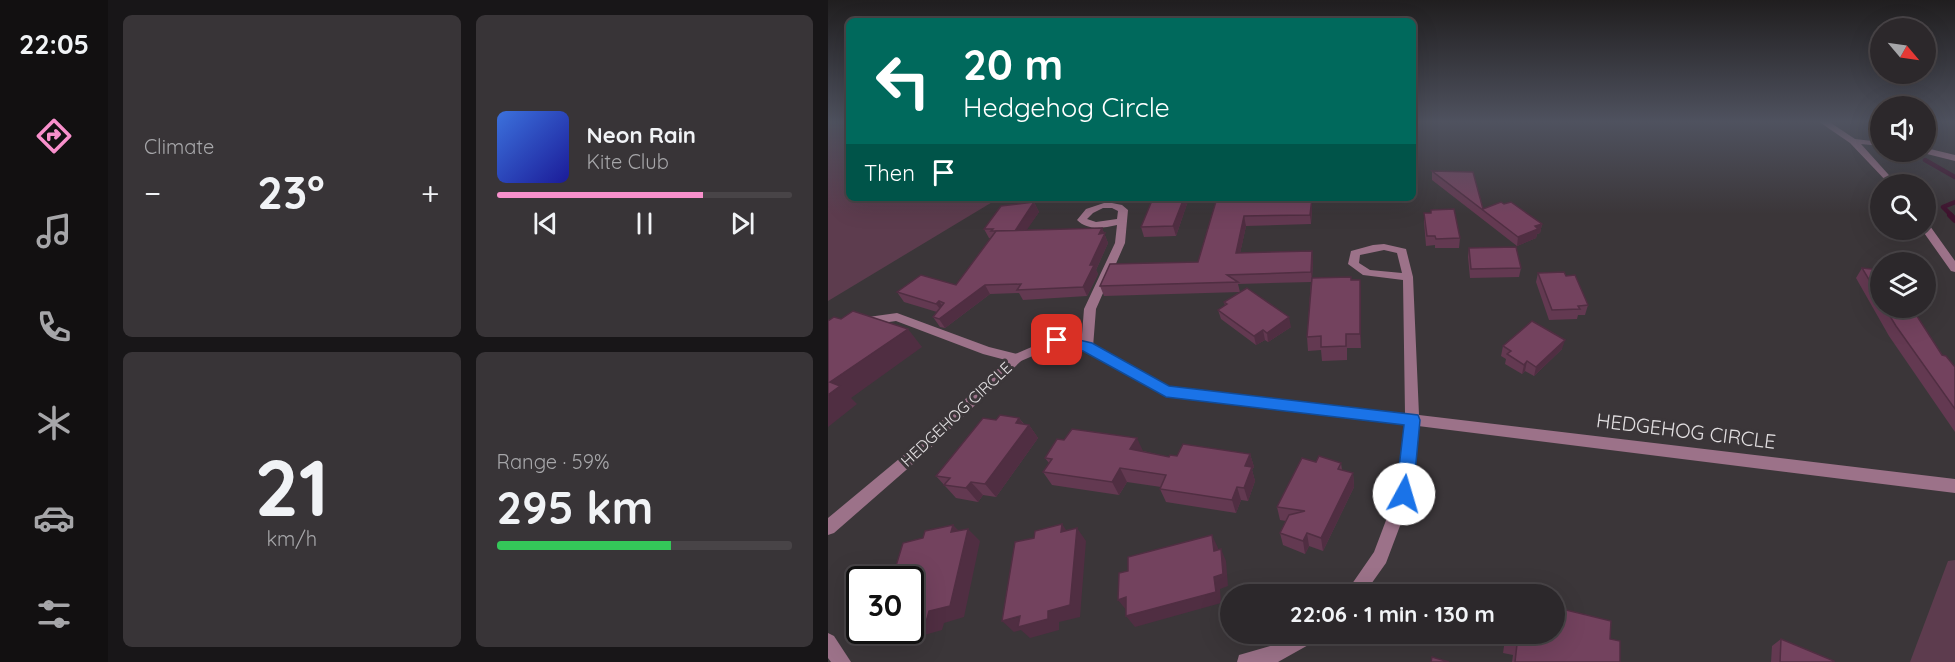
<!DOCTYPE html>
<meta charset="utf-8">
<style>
body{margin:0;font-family:Quicksand,sans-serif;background:#383437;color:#f1f3f6;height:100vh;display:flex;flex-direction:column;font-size:22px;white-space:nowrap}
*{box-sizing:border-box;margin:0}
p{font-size:20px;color:#a6a6a9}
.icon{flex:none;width:33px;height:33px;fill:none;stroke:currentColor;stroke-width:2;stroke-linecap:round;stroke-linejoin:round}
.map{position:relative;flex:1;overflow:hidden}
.side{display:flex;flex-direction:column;gap:15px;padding:15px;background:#181618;width:720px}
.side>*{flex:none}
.guide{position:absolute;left:18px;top:18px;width:570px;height:183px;border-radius:9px;box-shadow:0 6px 24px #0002,0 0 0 2px #484447;background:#00695c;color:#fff;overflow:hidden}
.needle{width:39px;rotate:119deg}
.tools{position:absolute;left:1042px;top:18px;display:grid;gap:12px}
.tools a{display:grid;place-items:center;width:66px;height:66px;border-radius:50%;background:#2c282b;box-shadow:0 6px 24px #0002,0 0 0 2px #484447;font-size:30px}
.speed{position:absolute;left:18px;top:566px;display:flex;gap:12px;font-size:30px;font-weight:700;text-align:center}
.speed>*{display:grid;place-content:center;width:78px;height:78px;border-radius:50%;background:#2c282b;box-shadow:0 6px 24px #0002,0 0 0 2px #484447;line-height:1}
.speed .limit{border:3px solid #111;border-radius:9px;background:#fff;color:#111}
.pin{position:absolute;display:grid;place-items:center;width:51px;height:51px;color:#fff;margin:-26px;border-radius:12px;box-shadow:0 3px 9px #0006}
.me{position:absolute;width:66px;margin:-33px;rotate:6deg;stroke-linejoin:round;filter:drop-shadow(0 0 4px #0008)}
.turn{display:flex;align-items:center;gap:21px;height:126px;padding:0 18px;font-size:27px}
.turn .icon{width:78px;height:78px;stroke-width:2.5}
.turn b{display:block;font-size:42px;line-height:51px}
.then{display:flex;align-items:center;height:57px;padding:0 18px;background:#0003;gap:12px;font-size:22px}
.big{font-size:45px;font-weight:700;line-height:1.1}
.side .card{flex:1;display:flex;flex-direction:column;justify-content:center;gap:9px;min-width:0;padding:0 21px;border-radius:9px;background:#383437}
.side .dial{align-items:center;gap:0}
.dial b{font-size:78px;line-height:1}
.song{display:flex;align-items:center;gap:18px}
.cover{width:72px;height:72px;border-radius:9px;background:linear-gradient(135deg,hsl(220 70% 55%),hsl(240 70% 35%))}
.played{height:6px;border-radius:3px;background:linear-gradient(90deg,#f890cc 70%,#484447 70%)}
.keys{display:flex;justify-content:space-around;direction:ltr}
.heat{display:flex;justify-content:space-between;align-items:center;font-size:33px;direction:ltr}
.charge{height:9px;border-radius:4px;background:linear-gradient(90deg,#34c759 59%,#484447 0)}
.side .tiles{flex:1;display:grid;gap:15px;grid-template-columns:repeat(2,1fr)}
.trip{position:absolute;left:392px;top:584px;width:345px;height:60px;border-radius:30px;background:#2c282b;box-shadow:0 6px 24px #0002,0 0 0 2px #484447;font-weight:700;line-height:60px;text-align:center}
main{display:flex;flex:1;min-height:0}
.menu{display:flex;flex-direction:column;width:108px;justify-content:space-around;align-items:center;background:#121011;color:#a6a6a9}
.menu .icon{width:42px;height:42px}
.menu .active{color:#f890cc}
.menu b{font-size:27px;color:#f1f3f6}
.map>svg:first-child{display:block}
</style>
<main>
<nav class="menu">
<b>22:05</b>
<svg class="icon active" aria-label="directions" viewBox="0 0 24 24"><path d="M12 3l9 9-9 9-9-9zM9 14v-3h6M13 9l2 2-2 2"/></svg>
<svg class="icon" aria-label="music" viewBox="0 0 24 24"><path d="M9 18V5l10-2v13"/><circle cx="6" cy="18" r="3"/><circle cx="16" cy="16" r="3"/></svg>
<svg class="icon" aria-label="phone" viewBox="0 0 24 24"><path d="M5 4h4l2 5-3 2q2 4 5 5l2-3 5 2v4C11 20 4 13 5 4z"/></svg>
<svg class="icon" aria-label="climate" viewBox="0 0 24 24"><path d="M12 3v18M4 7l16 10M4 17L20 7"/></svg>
<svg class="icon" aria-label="car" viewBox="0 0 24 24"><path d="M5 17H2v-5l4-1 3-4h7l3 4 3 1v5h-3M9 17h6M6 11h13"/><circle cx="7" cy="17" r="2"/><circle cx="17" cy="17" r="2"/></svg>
<svg class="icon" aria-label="filters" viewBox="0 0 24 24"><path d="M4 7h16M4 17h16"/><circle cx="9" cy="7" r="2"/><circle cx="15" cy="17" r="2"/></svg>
</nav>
<section class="side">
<div class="tiles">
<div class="card"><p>Climate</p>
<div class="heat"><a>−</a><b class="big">23°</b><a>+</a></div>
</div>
<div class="card">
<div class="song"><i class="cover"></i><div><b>Neon Rain</b><p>Kite Club</p></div></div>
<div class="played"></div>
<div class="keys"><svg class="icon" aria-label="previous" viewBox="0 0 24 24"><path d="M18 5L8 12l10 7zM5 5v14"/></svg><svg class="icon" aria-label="pause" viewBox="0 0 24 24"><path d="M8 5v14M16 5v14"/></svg><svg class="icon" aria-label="next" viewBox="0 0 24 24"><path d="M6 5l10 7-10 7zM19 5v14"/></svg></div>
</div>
<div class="card dial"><b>21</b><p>km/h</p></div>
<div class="card"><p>Range · 59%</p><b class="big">295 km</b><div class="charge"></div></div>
</div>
</section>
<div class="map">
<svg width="1127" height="662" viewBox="0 0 1127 662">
<rect width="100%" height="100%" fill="#3b3639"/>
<g fill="#5d3c4e">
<path d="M 0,121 L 21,121 L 21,198 L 171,198 L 0,301 Z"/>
<path d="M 1127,560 L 1127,662 L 1082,662 L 1120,561 Z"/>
</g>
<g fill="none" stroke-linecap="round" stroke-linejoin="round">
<g stroke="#40142f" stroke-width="4.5">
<path d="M 1038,121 L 1053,130"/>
<path d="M 1097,160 L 1127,177"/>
<path d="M 1124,216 L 1115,207 L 1127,202"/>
</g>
<path stroke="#40142f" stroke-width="6" d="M 1122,215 L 1127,220"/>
<g fill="#9c7289" fill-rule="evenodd">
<path d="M 279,202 L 294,205 L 300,210 L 297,243 L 268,309 L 265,347 L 259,351 L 253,347 L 256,309 L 287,243 L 289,225 C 275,228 260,231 249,220 L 258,209 ZM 275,208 L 284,208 L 290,211 L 289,219 L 268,222 L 259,219 L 265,213 Z"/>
<path d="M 69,313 L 161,347 L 193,355 L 195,358 L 193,361 L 189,363 L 155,354 L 68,321 L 33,326 L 27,322 L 33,318 Z"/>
</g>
<g fill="#9c7289" fill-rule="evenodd">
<path d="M 990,121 L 1000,121 L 1027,139 L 1053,142 L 1053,146 L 1033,144 L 1069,184 L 1061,184 L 1022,143 Z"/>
<path d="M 1098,148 L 1127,155 L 1127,161 L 1095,153 L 1094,152 L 1098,152 Z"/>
<path d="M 1098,225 L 1102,226 L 1127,261 L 1127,272 L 1123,271 L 1094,230 L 1098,230 Z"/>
<path d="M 556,244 L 578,249 L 585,277 L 591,415 L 1127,479 L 1127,493 L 590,426 L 584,494 L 558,563 L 536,594 L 517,594 L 546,552 L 568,494 L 577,425 L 338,396 L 255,351 L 230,345 L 193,361 L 93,457 L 6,533 L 0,535 L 0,518 L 83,449 L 185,355 L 229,336 L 263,344 L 341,386 L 577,414 L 575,280 L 535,275 L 520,264 L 523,251 L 545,245 ZM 556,250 L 569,253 L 574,273 L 542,270 L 531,263 L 532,255 Z"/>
<path d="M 0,633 L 6,636 L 23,662 L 3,662 L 0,658 Z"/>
<path d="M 468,633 L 494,633 L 491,639 L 450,662 L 409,662 L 411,655 L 449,644 Z"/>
</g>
</g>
<g fill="#633951">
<path d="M 604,171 L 655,209 L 714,224 L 712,233 L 709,234 L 708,238 L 689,246 L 604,180 Z"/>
<path d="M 325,198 L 361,198 L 348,236 L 316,237 L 313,227 Z"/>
<path d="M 427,199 L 484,207 L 483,224 L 418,226 L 412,253 L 485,260 L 484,278 L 532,280 L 533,348 L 519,348 L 519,360 L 494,361 L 493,350 L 480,351 L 479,337 L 483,282 L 410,284 L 412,292 L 276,296 L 272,286 L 370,262 Z"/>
<path d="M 206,202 L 211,212 L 198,230 L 274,228 L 280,243 L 268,270 L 270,274 L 259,296 L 195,300 L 191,293 L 162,294 L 117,328 L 112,327 L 105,317 L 109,312 L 76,302 L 69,292 L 128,285 L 163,238 L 161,238 L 156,229 Z"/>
<path d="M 596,213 L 632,238 L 631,248 L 607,248 L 607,245 L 598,246 L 596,222 Z"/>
<path d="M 641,248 L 693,268 L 691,277 L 642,278 L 640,257 Z"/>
<path d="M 1034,268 L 1053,270 L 1053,308 L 1086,308 L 1088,311 L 1086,313 L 1114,355 L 1127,367 L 1127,432 L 1061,336 L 1028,278 Z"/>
<path d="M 710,273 L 738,276 L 760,305 L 757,315 L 750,315 L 749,319 L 721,320 L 708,282 Z"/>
<path d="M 396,302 L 463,327 L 440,342 L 437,340 L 428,345 L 393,319 L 390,310 L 397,306 Z"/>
<path d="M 675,346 L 734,349 L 706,376 L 697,371 L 694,374 L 677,364 L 678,359 L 673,356 Z"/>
<path d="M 191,418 L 196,424 L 201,425 L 210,438 L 168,497 L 155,495 L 150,502 L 128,498 L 108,476 L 168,420 Z"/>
<path d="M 315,451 L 341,457 L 349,456 L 422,454 L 426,467 L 424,470 L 427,481 L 420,501 L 413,500 L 408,513 L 338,502 L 332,489 L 333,487 L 299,482 L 291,495 L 224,485 L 215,472 L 221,463 L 217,458 Z"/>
<path d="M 488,462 L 513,463 L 514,470 L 525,473 L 526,487 L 495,551 L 481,546 L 477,554 L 455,545 L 452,533 L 458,521 L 452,520 L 449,507 Z"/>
<path d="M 678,633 L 726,633 L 782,639 L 792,662 L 684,662 L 685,655 L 675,653 Z"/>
<path d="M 953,639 L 1006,662 L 943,662 L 944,646 Z"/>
</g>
<g fill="#502e42">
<path d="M 356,198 L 361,198 L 348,236 L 345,226 Z"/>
<path d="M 484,198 L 484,207 L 483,224 L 482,215 Z"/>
<path d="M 206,202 L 211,212 L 192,240 L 187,231 Z"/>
<path d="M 416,216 L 418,226 L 410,263 L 408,253 Z"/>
<path d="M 714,224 L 712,233 L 709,234 L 708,238 L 689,246 L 690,237 L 707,226 Z"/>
<path d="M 274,228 L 280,243 L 268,270 L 270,274 L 259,296 L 255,287 L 271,234 Z"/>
<path d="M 484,251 L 485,260 L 484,282 L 483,272 Z"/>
<path d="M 532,280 L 533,294 L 533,348 L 532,334 Z"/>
<path d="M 157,285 L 162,294 L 117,328 L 111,319 Z"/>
<path d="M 111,301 L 118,311 L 115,313 L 108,304 Z"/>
<path d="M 461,317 L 463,327 L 440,342 L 439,333 Z"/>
<path d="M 80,329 L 94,347 L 23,398 L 29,404 L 0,427 L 0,395 L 2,382 Z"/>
<path d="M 435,330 L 437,340 L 428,345 L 426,336 Z"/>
<path d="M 737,340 L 734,349 L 706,376 L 708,367 Z"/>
<path d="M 699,361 L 697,371 L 694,374 L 696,365 Z"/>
<path d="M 191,418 L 198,428 L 201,425 L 210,438 L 168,497 L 157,484 L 188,423 Z"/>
<path d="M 309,438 L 315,451 L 309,463 L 302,449 Z"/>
<path d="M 422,454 L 426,467 L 424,470 L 427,481 L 420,501 L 416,488 L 417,466 Z"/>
<path d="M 292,468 L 299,482 L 291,495 L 284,482 Z"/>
<path d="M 525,473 L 526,487 L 495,551 L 493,538 Z"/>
<path d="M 143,482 L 155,495 L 150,502 L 138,488 Z"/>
<path d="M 409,487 L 413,500 L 408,513 L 404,500 Z"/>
<path d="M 234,524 L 243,537 L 233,532 Z"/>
<path d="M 125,525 L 138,538 L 123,532 Z"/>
<path d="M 249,528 L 258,541 L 252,617 L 231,622 L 231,630 L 202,638 L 193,630 L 186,632 L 174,621 L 220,611 Z"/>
<path d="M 140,529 L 152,541 L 136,617 L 116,623 L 114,630 L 82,639 L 73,632 L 67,633 L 63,630 L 82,630 L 82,623 L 101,611 Z"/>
<path d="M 479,533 L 481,546 L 477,554 L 475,541 Z"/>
<path d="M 384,535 L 390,548 L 391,563 L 386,551 Z"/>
<path d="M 393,549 L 398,561 L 400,586 L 392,589 L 393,603 L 307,627 L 298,616 L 386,577 Z"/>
<path d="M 298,597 L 299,611 L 290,600 Z"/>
</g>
<g fill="#73425e" stroke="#502e42" stroke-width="1.5">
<path d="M 604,171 L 645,172 L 655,209 L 673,202 L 676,204 L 683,202 L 714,224 L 707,226 L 710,229 L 690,237 Z"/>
<path d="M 325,198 L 356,198 L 345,226 L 313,227 Z"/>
<path d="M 389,198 L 424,198 L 424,199 L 484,198 L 482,215 L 416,216 L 408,253 L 484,251 L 483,272 L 399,275 L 410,282 L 272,286 L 282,264 L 370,262 Z"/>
<path d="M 206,202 L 187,231 L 163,231 L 165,229 L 156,229 L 173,206 Z"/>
<path d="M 626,209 L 632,238 L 608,239 L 607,236 L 599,236 L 596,213 L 603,213 L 603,210 Z"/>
<path d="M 274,228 L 271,234 L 277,233 L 262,265 L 266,265 L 255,287 L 189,290 L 193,284 L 157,285 L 111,319 L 105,317 L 116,303 L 111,301 L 108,304 L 69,292 L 93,275 L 128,285 L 168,231 Z"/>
<path d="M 688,247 L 693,268 L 643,269 L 641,248 Z"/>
<path d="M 1034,268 L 1053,270 L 1053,300 Z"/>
<path d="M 736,272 L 738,276 L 747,275 L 760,305 L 750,306 L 752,309 L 724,310 L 710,273 Z"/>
<path d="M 523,277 L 523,280 L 532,280 L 532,334 L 518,334 L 518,346 L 493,347 L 493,336 L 479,337 L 484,278 Z"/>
<path d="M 419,288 L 461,317 L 439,333 L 435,330 L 426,336 L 390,310 L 399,304 L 396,302 Z"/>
<path d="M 1057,308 L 1086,308 L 1088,311 L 1085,310 L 1114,355 L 1118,356 L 1127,367 L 1127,409 L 1068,326 Z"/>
<path d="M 25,311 L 80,329 L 2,382 L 12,386 L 0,395 L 0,321 L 6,317 L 13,319 Z"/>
<path d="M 704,321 L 737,340 L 708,367 L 699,361 L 696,365 L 679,354 L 683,351 L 675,346 Z"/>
<path d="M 172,415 L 191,418 L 188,423 L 201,425 L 157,484 L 143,482 L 138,488 L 116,485 L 122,478 L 108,476 L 155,418 L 168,420 Z"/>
<path d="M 244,429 L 309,438 L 302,449 L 341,457 L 342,455 L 349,456 L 355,444 L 422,454 L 417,466 L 424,467 L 416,488 L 409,487 L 404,500 L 332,489 L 338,475 L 292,468 L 284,482 L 215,472 L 224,459 L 217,458 L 229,439 L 236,440 Z"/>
<path d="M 491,456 L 513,463 L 510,469 L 525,473 L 493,538 L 479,533 L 475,541 L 452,533 L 461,515 L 477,511 L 449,507 L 474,458 L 488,462 Z"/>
<path d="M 234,524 L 233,532 L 249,528 L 242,605 L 220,611 L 220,619 L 190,627 L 192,616 L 174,621 L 187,542 L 206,538 L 207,531 Z"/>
<path d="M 125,525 L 123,532 L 140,529 L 122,606 L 101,611 L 99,619 L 82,623 L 82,579 L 64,579 L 75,543 L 95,538 L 97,531 Z"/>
<path d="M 384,535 L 386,551 L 393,549 L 395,574 L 386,577 L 388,592 L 298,616 L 298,597 L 290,600 L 291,573 L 300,571 L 300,557 Z"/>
<path d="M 726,607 L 783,621 L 782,639 L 792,641 L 792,662 L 687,662 L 689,644 L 679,642 L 680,633 L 726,633 Z"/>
<path d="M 953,639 L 1006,661 L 1006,662 L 952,662 Z"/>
<path d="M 604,657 L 621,662 L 603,662 Z"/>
</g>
<linearGradient id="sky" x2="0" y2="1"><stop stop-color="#201e1f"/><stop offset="0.57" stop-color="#4f525f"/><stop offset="1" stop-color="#4f525f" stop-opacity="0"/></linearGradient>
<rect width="1127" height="214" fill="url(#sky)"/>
<path fill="#1a73e8" stroke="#114b97" stroke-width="1.5" d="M 229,335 L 264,343 L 341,386 L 590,415 L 592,420 L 585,494 L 583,500 L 576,502 L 570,500 L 568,494 L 576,425 L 338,397 L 255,351 L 224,344 L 222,340 L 224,337 Z"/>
<g text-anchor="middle" stroke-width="6" stroke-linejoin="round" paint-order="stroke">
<g font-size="16" fill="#e2dfe1" stroke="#3b3639">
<text transform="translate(128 414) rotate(-43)" y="6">HEDGEHOG CIRCLE</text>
</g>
<g font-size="20" fill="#e2dfe1" stroke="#3b3639">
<text transform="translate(858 431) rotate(7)" y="7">HEDGEHOG CIRCLE</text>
</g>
</g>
</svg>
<div class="tools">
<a><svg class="needle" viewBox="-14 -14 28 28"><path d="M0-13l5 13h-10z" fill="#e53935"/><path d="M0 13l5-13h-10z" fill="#a6a6a9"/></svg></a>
<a><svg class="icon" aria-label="sound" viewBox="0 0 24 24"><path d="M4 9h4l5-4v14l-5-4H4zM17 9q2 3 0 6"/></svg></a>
<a><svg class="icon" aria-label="search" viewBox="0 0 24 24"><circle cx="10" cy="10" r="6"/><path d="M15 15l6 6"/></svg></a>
<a><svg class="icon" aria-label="layers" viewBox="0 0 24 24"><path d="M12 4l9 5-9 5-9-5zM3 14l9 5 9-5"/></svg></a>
</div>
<div class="speed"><div class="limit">30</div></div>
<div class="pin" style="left:229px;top:340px;background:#d93025"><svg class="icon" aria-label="arrive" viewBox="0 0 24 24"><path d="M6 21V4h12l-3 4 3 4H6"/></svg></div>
<svg class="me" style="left:576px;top:494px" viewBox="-20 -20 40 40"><circle r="19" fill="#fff"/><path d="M0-13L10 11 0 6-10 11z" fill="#1a73e8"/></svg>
<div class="trip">22:06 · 1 min · 130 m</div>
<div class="guide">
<div class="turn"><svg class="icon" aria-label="left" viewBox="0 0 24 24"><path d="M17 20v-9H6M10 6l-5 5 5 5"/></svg><div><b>20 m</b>Hedgehog Circle</div></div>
<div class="then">Then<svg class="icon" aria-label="arrive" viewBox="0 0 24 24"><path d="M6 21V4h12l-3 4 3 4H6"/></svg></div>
</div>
</div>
</main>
